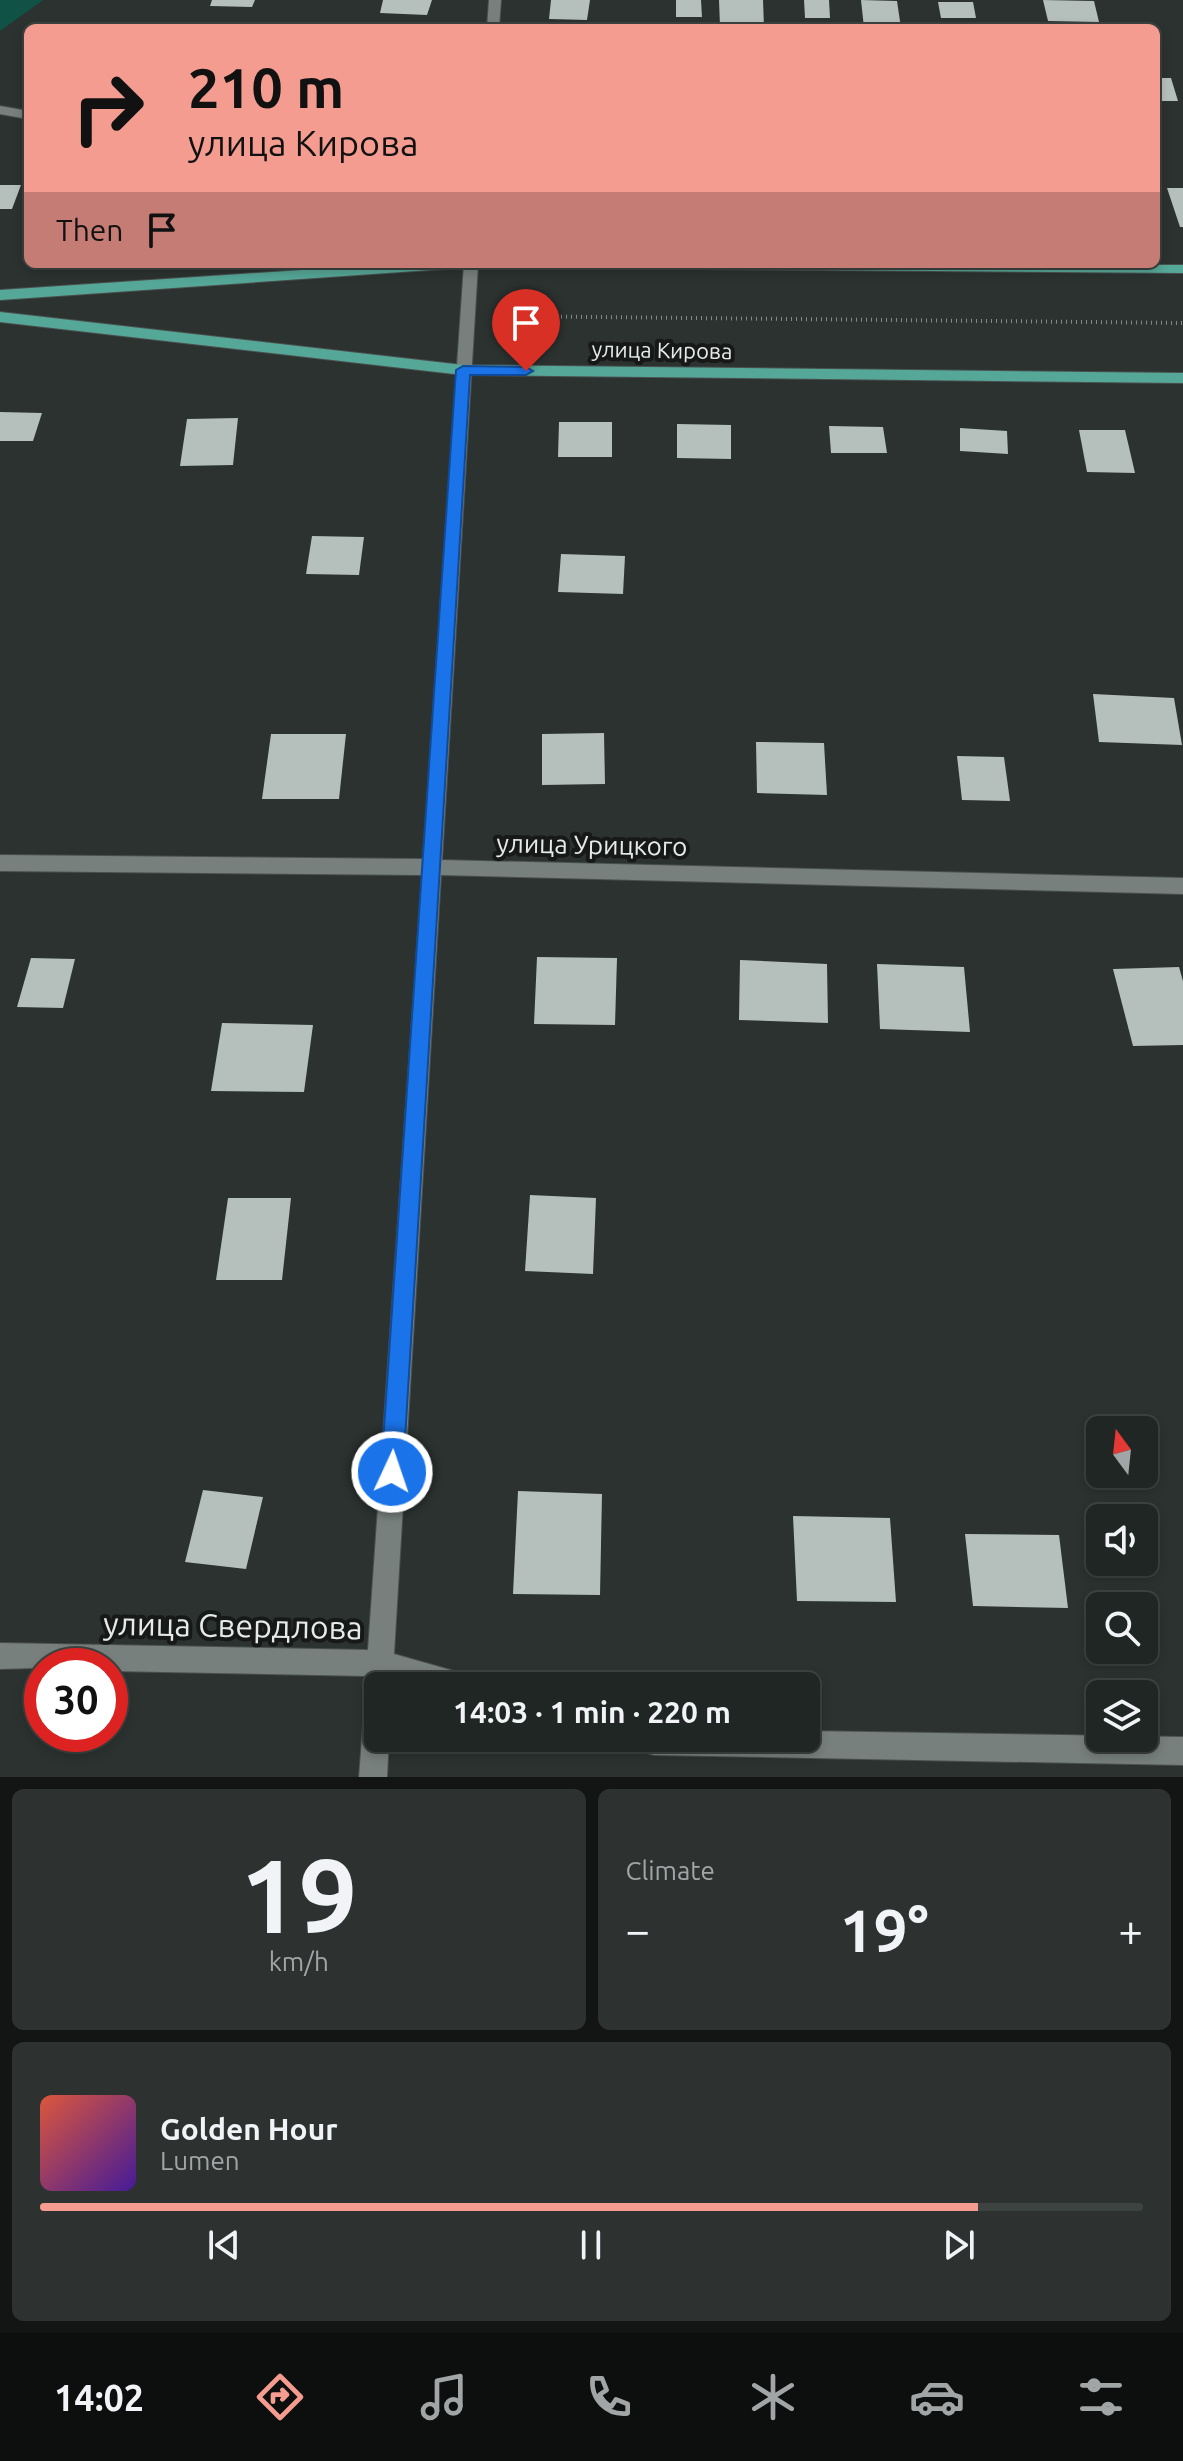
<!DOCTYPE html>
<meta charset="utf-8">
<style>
body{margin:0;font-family:Ubuntu,sans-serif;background:#2d3231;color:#f1f3f6;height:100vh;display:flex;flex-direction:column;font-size:30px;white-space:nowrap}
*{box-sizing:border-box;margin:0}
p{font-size:26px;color:#a2a5a6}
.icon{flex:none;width:44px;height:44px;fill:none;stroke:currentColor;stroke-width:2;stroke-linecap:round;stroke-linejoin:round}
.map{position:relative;height:1777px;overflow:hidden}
.sheet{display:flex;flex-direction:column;gap:12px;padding:12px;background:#121514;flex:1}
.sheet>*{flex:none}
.guide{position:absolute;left:24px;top:24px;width:1136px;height:244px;border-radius:12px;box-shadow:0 4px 12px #0003,0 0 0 2px #3d4341;background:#f59c91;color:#111;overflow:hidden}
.needle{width:52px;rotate:345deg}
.fabs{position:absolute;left:1086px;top:1416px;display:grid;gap:16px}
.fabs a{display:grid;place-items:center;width:72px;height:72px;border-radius:12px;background:#202624;box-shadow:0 4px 12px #0003,0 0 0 2px #3d4341;font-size:40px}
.speed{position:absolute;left:24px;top:1648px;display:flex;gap:16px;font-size:40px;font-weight:700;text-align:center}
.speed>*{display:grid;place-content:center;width:104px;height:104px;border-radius:50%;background:#202624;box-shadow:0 4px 12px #0003,0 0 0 2px #3d4341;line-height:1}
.speed .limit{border:12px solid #d22;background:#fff;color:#111}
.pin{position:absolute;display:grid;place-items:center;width:68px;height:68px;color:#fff;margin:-82px -34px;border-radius:50% 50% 50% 0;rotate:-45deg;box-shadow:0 0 8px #0007}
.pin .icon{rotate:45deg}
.me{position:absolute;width:88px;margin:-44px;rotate:3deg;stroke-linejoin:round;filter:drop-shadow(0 0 6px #0008)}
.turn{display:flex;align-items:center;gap:28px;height:168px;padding:0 32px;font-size:36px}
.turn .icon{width:104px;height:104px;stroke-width:2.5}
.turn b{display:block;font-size:56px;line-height:68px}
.then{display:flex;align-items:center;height:76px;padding:0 32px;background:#0003;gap:16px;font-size:30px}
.big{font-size:60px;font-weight:600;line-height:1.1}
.sheet .widget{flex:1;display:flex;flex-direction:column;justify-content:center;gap:12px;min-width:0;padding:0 28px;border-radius:12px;background:#2d3231}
.sheet .dial{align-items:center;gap:0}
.dial b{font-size:104px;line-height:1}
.song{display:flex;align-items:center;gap:24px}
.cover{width:96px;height:96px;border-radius:12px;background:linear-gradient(135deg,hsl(10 70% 55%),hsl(260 70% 35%))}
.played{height:8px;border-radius:4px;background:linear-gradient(90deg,#f59c91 85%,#3d4341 85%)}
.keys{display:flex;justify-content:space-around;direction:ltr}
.heat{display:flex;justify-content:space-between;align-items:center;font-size:44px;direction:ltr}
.sheet .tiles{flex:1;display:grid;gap:12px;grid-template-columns:1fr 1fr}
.widget:last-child{grid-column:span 2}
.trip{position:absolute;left:364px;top:1672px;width:456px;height:80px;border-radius:12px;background:#202624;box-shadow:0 4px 12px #0003,0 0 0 2px #3d4341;font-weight:600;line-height:80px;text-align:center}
.menu{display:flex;height:128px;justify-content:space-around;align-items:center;background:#0d0f0e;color:#a2a5a6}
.menu .icon{width:56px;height:56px}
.menu .on{color:#f59c91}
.menu b{font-size:36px;color:#f1f3f6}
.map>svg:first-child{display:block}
</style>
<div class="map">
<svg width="1183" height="1777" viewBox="0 0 1183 1777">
<rect width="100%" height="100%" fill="#2b3230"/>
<path fill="#115246" d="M 0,0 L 43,0 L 0,31 Z"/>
<g fill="#b5bfbc">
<path d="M 212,0 L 255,0 L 252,7 L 210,6 Z"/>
<path d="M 383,0 L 432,0 L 427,15 L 380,13 Z"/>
<path d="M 551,0 L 590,0 L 587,20 L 549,19 Z"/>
<path d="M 676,0 L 701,0 L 702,17 L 676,17 Z"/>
<path d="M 719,0 L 763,0 L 764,27 L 720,26 Z"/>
<path d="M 804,0 L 829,0 L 830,18 L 805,18 Z"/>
<path d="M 861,0 L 897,1 L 901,28 L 864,28 Z"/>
<path d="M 1043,0 L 1094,1 L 1099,22 L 1048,21 Z"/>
<path d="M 938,2 L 973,2 L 976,18 L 941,18 Z"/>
<path d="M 1156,78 L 1171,78 L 1178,101 L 1156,101 Z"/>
<path d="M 0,185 L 21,185 L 12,209 L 0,209 Z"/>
<path d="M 1167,188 L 1183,188 L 1183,227 L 1180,227 Z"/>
<path d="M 0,412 L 42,413 L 33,441 L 0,441 Z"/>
<path d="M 238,418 L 233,465 L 180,466 L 187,419 Z"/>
<path d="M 559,422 L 612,422 L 612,457 L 558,457 Z"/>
<path d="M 677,424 L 731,425 L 731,459 L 677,458 Z"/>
<path d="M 829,426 L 883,427 L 887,453 L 831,453 Z"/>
<path d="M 960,428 L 1007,431 L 1008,454 L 960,451 Z"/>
<path d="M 1079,430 L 1125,430 L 1135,473 L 1087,472 Z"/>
<path d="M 312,536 L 364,537 L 359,575 L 306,574 Z"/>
<path d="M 561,554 L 625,556 L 623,594 L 558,592 Z"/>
<path d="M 1093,694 L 1174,698 L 1182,745 L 1099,742 Z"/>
<path d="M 604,733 L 605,784 L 542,785 L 542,734 Z"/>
<path d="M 271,734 L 346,734 L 339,799 L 262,799 Z"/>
<path d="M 756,742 L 824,743 L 827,795 L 757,793 Z"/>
<path d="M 957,756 L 1004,757 L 1010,801 L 962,800 Z"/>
<path d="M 537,957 L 617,958 L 615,1025 L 534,1024 Z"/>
<path d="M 31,958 L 75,959 L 63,1008 L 17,1007 Z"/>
<path d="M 740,960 L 827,964 L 828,1023 L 739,1020 Z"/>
<path d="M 877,964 L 964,967 L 970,1032 L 880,1029 Z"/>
<path d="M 1179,967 L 1183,981 L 1183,1045 L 1133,1046 L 1113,969 Z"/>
<path d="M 222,1023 L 313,1025 L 304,1092 L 211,1091 Z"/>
<path d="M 530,1195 L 596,1198 L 593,1274 L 525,1271 Z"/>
<path d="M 228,1198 L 291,1198 L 282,1280 L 216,1280 Z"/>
<path d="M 203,1490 L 263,1497 L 246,1569 L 185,1562 Z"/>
<path d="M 518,1491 L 602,1494 L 600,1595 L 513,1594 Z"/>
<path d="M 793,1516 L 890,1518 L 896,1602 L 797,1601 Z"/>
<path d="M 965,1534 L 1059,1535 L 1068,1608 L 973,1606 Z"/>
</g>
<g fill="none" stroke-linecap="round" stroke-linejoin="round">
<defs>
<path id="lane" d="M 0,106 L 28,111 L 28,119 L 0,114 Z"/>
<g id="street">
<path d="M 489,0 L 501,0 L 499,28 L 487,28 Z"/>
<path d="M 464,264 L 478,264 L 442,860 L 1183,878 L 1183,894 L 441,875 L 394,1654 L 461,1673 L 470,1677 L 474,1686 L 415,1686 L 393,1680 L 392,1686 L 378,1686 L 378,1738 L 389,1738 L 387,1777 L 359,1777 L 365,1699 L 368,1691 L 366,1676 L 110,1671 L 110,1666 L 0,1669 L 0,1643 L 368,1650 L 422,875 L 0,871 L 0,855 L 423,859 Z"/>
<path d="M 806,1731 L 1183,1737 L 1183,1765 L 654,1755 L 630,1748 L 627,1738 L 806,1738 Z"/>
</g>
<g id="primary">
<path d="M 393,264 L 466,264 L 459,268 L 0,300 L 0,290 Z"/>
<path d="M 560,264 L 1183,265 L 1183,273 L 567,268 Z"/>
<path d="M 0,312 L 463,365 L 1183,373 L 1183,383 L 463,375 L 0,322 Z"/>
</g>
</defs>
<use href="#lane" stroke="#4a504f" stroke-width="2"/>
<use href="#street" stroke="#4a504f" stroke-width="2"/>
<use href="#primary" stroke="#4a504f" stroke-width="2"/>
<path stroke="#858b89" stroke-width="4" stroke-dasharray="1 4" stroke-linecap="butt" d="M 496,316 L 1183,323"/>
<use href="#lane" fill="#77807d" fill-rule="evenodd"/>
<use href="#street" fill="#77807d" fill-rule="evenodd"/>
<use href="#primary" fill="#55a797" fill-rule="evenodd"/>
</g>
<path fill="#1a73e8" stroke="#114b97" stroke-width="2" d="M 463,366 L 526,367 L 533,371 L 526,375 L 470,375 L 403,1472 L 400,1479 L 392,1483 L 384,1479 L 381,1472 L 456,370 Z"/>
<g text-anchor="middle" stroke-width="8" stroke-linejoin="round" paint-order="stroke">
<g font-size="22" fill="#e6ebea" stroke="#161918">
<text transform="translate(662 350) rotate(1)" y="8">улица Кирова</text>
</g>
<g font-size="26" fill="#e6ebea" stroke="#161918">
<text transform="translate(592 845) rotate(1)" y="9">улица Урицкого</text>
</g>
<g font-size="32" fill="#e6ebea" stroke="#161918">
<text transform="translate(233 1626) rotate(1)" y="11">улица Свердлова</text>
</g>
</g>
</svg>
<div class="fabs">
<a><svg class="needle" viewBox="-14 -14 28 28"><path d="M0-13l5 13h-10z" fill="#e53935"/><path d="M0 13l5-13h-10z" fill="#a2a5a6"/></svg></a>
<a><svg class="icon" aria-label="sound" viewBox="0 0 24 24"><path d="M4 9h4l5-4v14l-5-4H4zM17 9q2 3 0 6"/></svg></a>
<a><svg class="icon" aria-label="search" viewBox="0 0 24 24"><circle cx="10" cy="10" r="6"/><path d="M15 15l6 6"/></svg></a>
<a><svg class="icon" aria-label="layers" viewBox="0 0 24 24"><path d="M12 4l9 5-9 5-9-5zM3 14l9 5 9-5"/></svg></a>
</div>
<div class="speed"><div class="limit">30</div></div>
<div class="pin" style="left:526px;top:371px;background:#d93025"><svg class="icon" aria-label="arrive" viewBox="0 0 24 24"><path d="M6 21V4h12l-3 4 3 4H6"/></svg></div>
<svg class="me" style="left:392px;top:1472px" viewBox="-20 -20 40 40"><circle r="17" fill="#1a73e8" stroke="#fff" stroke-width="3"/><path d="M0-11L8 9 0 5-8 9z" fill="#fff"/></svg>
<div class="trip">14:03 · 1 min · 220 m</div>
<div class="guide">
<div class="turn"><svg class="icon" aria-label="right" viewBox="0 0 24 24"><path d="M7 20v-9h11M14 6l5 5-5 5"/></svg><div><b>210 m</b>улица Кирова</div></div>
<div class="then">Then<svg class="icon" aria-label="arrive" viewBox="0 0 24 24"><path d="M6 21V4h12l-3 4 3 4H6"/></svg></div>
</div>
</div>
<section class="sheet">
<div class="tiles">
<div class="widget dial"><b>19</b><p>km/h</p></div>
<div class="widget"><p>Climate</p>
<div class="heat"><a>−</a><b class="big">19°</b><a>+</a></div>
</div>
<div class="widget">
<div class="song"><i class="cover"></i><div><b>Golden Hour</b><p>Lumen</p></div></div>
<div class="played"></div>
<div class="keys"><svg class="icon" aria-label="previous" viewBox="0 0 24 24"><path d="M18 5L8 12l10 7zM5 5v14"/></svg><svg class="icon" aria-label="pause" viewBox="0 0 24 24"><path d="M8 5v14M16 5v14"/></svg><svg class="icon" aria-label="next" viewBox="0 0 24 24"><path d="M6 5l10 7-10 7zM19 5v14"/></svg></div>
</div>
</div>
</section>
<nav class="menu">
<b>14:02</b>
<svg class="icon on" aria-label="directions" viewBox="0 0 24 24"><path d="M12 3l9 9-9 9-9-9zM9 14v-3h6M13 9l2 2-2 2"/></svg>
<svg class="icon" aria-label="music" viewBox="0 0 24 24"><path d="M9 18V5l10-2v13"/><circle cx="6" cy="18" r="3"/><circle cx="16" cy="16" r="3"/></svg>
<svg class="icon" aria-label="phone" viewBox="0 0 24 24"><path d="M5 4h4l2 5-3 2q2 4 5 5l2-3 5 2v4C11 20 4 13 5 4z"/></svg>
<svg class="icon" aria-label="climate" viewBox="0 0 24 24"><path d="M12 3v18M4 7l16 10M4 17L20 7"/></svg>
<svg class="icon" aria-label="car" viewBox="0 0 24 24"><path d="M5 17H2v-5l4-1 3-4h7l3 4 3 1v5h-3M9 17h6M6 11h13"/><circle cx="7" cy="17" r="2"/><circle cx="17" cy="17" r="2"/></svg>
<svg class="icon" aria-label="filters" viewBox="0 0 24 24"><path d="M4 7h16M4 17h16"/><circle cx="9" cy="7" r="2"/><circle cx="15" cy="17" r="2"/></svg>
</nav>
